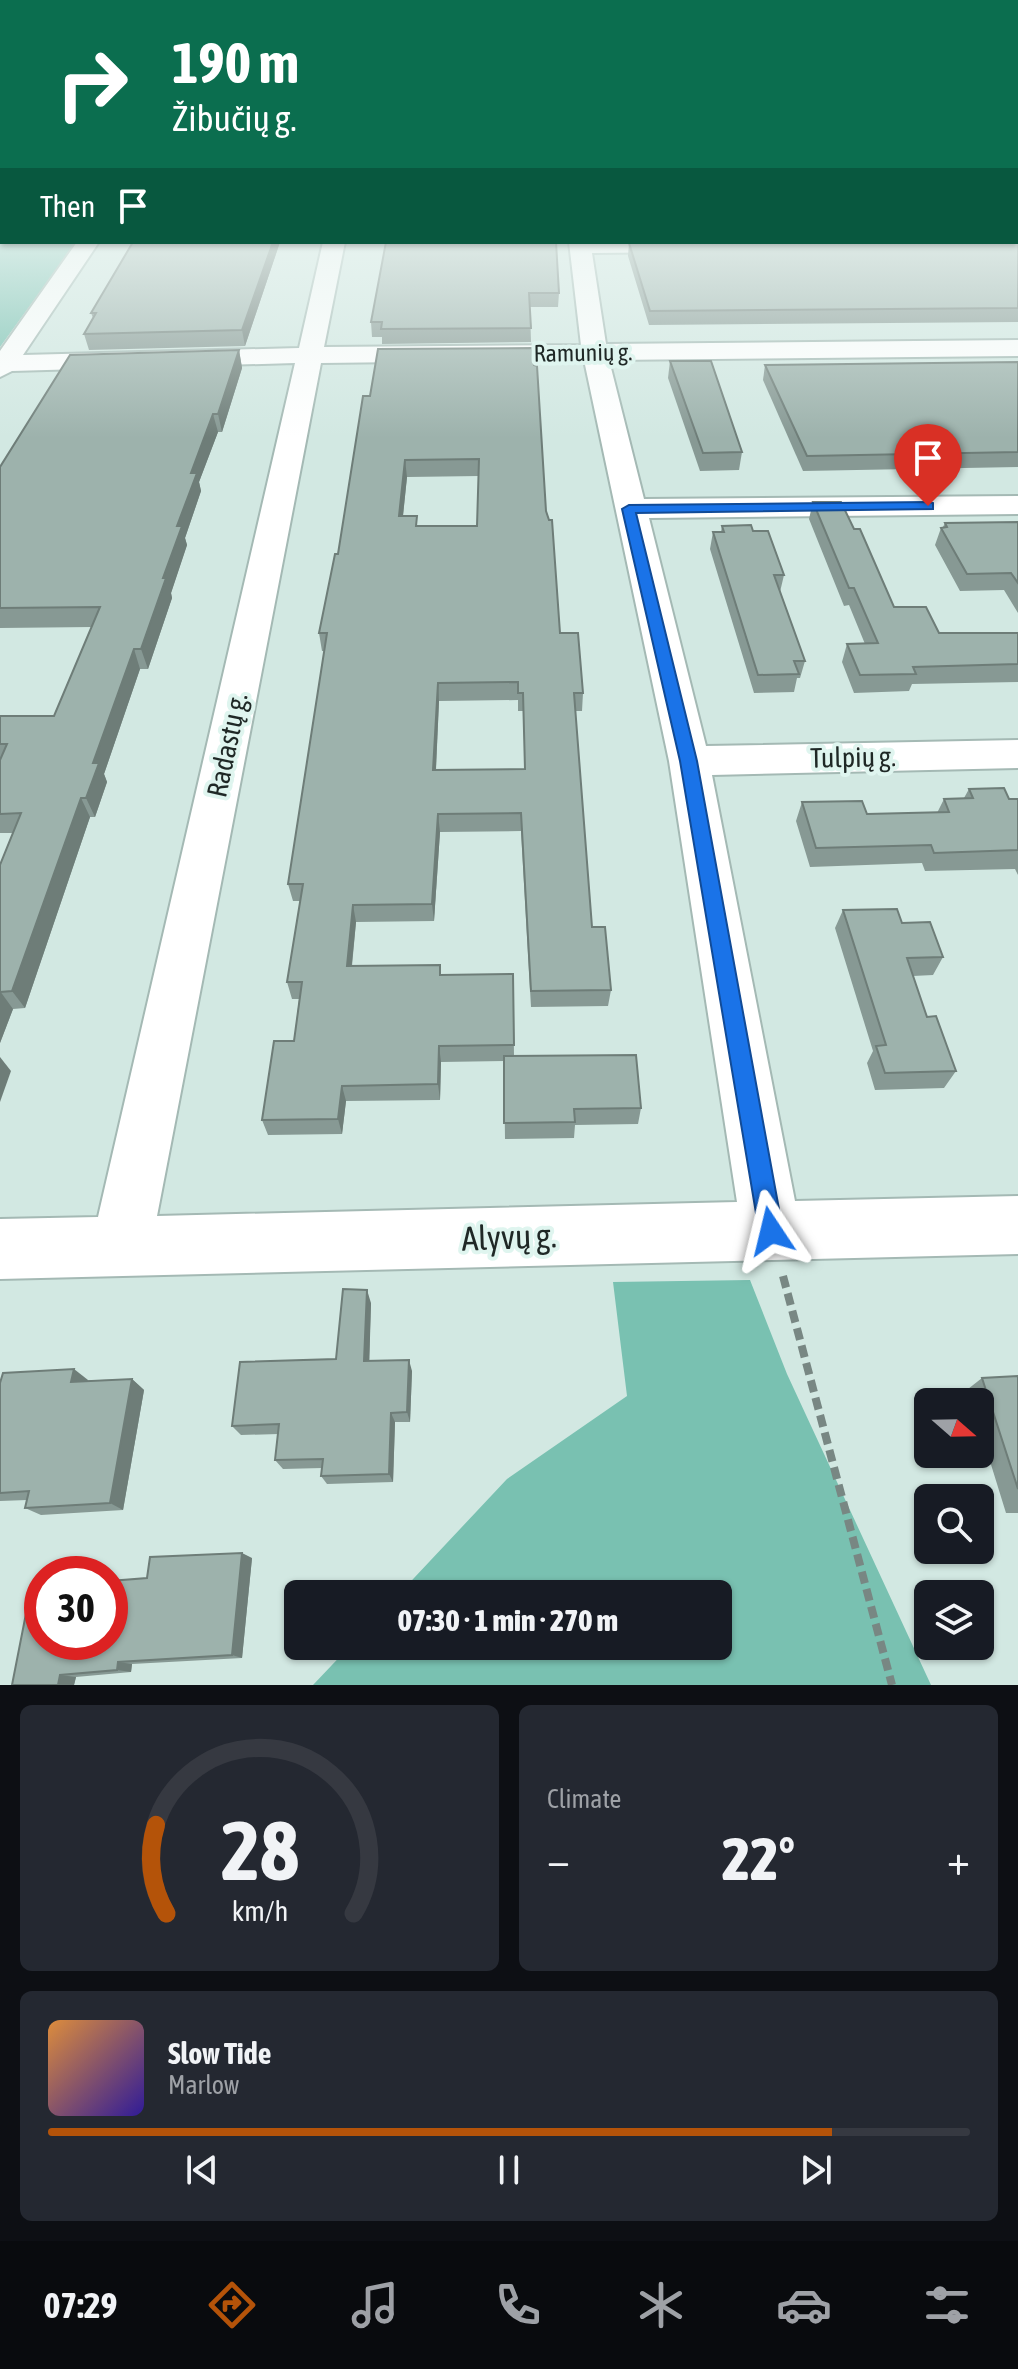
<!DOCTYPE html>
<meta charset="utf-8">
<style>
body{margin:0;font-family:"Asap Condensed",sans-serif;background:#242831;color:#f1f3f6;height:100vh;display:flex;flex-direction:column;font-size:30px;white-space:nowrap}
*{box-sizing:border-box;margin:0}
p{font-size:26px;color:#9ea1a6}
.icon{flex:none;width:44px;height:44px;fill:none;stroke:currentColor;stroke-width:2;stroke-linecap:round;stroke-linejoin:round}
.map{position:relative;height:1685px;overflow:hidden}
.details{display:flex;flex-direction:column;gap:20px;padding:20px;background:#0d0f14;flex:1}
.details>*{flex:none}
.top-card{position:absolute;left:0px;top:0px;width:1018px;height:244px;box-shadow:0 2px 6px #0004;background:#0b6e4f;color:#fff;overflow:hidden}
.needle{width:52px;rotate:110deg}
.tools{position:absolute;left:914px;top:1388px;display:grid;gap:16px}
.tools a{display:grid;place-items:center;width:80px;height:80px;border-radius:12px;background:#171b24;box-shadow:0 2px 6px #0004;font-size:40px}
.speed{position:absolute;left:24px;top:1556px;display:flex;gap:16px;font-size:40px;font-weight:700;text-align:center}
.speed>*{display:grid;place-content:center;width:104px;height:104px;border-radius:50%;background:#171b24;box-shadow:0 2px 6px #0004;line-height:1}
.speed .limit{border:12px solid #d22;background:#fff;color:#111}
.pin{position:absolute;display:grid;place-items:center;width:68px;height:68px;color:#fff;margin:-82px -34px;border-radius:50% 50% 50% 0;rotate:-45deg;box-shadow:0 0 8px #0007}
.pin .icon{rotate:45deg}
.me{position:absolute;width:88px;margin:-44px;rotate:350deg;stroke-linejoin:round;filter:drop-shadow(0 0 6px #0008)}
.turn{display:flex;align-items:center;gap:28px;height:168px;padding:0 40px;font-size:36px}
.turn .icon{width:104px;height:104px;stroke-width:2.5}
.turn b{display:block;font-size:56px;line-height:68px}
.then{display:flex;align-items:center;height:76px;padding:0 40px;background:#0003;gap:16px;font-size:30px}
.big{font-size:60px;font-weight:800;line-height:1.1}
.details .card{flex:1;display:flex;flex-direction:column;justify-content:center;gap:12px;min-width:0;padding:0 28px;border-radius:12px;background:#242831}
.details .dial{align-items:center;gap:0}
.dial svg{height:208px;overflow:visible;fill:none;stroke:#363941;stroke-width:7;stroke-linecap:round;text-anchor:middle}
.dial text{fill:#f1f3f6;stroke:none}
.song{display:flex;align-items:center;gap:24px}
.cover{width:96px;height:96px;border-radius:12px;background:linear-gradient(135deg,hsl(30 70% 55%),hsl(250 70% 35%))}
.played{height:8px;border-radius:4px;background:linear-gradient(90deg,#b45309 85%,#363941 85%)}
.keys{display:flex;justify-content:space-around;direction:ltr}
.heat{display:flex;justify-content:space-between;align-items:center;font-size:44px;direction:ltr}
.details .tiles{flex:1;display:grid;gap:20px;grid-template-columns:1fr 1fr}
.card:last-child{grid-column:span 2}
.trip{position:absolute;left:284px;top:1580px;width:448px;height:80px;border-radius:12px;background:#171b24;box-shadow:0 2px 6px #0004;font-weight:800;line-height:80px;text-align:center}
.menu{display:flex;height:128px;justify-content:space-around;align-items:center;background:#090b0e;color:#9ea1a6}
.menu .icon{width:56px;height:56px}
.menu .active{color:#b45309}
.menu b{font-size:36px;color:#f1f3f6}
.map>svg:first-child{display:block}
</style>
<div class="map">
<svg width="1018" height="1685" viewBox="0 0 1018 1685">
<rect width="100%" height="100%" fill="#d2e8e2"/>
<g fill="#79c1b1">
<path d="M 0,202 L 2,242 L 76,242 L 0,347 Z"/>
<path d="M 750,1280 L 787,1374 L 931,1685 L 313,1685 L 350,1646 L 718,1646 L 718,1594 L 399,1594 L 507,1479 L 627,1396 L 613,1282 Z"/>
</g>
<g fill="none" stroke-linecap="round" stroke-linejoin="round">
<defs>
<path id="minor" d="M 77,242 L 99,242 L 23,355 L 299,348 L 323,242 L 345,242 L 324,347 L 581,345 L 569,242 L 698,242 L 701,246 L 690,252 L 592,253 L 606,344 L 1018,340 L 1018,356 L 609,360 L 644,499 L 1018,496 L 1018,514 L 649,518 L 706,746 L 1018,740 L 1018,768 L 712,775 L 795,1201 L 1018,1196 L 1018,1254 L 0,1279 L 0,1219 L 98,1217 L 295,363 L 12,371 L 0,377 L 0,351 ZM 584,360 L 669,761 L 737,1202 L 157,1216 L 321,363 Z"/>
</defs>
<use href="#minor" stroke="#a4b9b4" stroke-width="4"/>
<path stroke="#788783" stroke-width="8" stroke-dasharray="12 6" stroke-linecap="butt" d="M 783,1276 L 892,1685"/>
<use href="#minor" fill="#fff" fill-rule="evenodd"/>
</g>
<g fill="#879994" fill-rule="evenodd">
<path d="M 1018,202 L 1018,322 L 649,325 L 628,256 L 629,243 L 1016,242 Z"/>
<path d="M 280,242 L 245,346 L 89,350 L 84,334 L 93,318 L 91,313 Z"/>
<path d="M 386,242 L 559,293 L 558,307 L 530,307 L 531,342 L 382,344 L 382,337 L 372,337 L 371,322 Z"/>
<path d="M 378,349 L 546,511 L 560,633 L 583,693 L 582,711 L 575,711 L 592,927 L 611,990 L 608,1006 L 531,1007 L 521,831 L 440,832 L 434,921 L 356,922 L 352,966 L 441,975 L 513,974 L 514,1056 L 641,1108 L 638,1124 L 575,1125 L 574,1138 L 505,1139 L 504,1061 L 441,1062 L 440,1100 L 346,1101 L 342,1134 L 268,1135 L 262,1120 L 294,1041 L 299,999 L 292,999 L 287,982 L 300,901 L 293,901 L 288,884 L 324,651 L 322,651 L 319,633 L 338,554 L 370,396 ZM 479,476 L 477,526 L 417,526 L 417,516 L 403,516 L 407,477 ZM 518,700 L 518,711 L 523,711 L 525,769 L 436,770 L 439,701 Z"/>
<path d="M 239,350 L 242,368 L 222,432 L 218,432 L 199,482 L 201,491 L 185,538 L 187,545 L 171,593 L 172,598 L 148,669 L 140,669 L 104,774 L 107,782 L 95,817 L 90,817 L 25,1008 L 13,1009 L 0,1043 L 0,865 L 13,833 L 0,833 L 0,716 L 54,716 L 92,627 L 0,628 L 0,467 Z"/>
<path d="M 670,361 L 742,452 L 739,470 L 700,471 L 668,378 Z"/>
<path d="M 1018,362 L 1018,467 L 803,471 L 763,380 L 765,365 Z"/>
<path d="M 813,502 L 854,529 L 894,607 L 939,633 L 1018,633 L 1018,682 L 912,684 L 909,691 L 854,693 L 842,662 L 847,644 L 865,644 L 849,605 L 844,606 L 809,519 Z"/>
<path d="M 1018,522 L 1018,613 L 1004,590 L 960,591 L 935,545 L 941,528 L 943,527 L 945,523 Z"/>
<path d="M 722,526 L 753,531 L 784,575 L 780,592 L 805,661 L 800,678 L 797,678 L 794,692 L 754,693 L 710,549 L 713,532 L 721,532 Z"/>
<path d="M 969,789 L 1009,799 L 1018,799 L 1018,875 L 1015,869 L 925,871 L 922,863 L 810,867 L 796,821 L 802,802 L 867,814 L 937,813 L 944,799 L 964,798 Z"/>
<path d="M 843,910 L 902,923 L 943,957 L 933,975 L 913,976 L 927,1017 L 956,1071 L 944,1088 L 875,1090 L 867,1063 L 873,1051 L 835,928 Z"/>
<path d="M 371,1303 L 369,1361 L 412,1371 L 410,1422 L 395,1422 L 393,1482 L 327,1484 L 321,1476 L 322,1468 L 283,1469 L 275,1460 L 278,1434 L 241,1435 L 232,1426 L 336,1359 Z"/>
<path d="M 1018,1376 L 1018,1513 L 1006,1513 L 980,1429 L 980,1402 L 972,1402 L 968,1389 L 982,1378 Z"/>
<path d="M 132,1379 L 144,1390 L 123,1510 L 41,1515 L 25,1508 L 27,1500 L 0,1501 L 0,1383 Z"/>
<path d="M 252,1558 L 242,1658 L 132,1664 L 131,1672 L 76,1677 L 74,1685 L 12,1685 L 147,1578 Z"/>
</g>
<g fill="#6e7d78">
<path d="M 273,242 L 280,242 L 245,346 L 242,330 Z"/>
<path d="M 239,350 L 242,368 L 222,432 L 218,414 Z"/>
<path d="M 213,414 L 218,432 L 199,482 L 201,491 L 185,538 L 187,545 L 171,593 L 172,598 L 148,669 L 141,649 L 177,526 L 191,473 Z"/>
<path d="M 405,460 L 407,477 L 401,534 L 399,516 Z"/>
<path d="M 134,649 L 140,669 L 104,774 L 107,782 L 95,817 L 86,798 L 93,763 Z"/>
<path d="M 438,683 L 439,701 L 435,788 L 433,770 Z"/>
<path d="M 81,798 L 90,817 L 25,1008 L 12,991 Z"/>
<path d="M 438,814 L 440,832 L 434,921 L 432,904 Z"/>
<path d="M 353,905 L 356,922 L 350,982 L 347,966 Z"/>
<path d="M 0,991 L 13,1009 L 0,1043 Z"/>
<path d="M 439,1046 L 441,1062 L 440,1100 L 438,1084 Z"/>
<path d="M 0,1057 L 11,1071 L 0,1102 Z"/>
<path d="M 342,1086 L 346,1101 L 342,1134 L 338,1119 Z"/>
<path d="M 367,1290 L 371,1303 L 369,1372 L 364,1361 Z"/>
<path d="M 409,1360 L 412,1371 L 410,1422 L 407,1412 Z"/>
<path d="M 74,1369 L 88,1380 L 85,1392 L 71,1382 Z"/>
<path d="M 132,1379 L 144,1390 L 123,1510 L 110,1503 Z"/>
<path d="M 391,1413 L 395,1422 L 393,1482 L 389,1474 Z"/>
<path d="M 242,1553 L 252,1558 L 242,1658 L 232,1655 Z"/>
<path d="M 118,1662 L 132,1664 L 131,1672 L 117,1670 Z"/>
<path d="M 60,1675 L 76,1677 L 74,1685 L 58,1685 Z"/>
</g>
<g fill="#9db2ac" stroke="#6e7d78" stroke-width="2" fill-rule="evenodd">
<path d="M 1016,202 L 1018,202 L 1018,222 L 1017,226 L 1016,226 Z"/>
<path d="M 1016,234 L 1018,234 L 1018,308 L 650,311 L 629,243 L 1016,242 Z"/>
<path d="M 133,242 L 273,242 L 242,330 L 84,334 L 96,313 L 91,313 Z"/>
<path d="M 386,242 L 556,242 L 559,293 L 529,293 L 531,328 L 381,329 L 382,322 L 371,322 Z"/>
<path d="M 532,348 L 534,365 L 537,366 L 546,511 L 549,520 L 552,520 L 560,633 L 578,633 L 583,693 L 574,693 L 592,927 L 605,927 L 611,990 L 531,991 L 521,813 L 438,814 L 432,904 L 353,905 L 347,966 L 440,965 L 440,975 L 513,974 L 514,1045 L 439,1046 L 438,1084 L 342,1086 L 338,1119 L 262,1120 L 274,1041 L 294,1041 L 302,982 L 287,982 L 303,884 L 288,884 L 327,633 L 319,633 L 335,554 L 338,554 L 363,396 L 370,396 L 378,349 ZM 479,459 L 477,526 L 416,526 L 417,516 L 399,516 L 405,460 ZM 518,682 L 518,693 L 523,693 L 525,769 L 433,770 L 438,683 Z"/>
<path d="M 239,350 L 218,414 L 213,414 L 191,473 L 197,473 L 177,526 L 182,526 L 163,578 L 166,578 L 141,649 L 134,649 L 93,763 L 99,763 L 86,798 L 81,798 L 12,991 L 0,992 L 0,865 L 21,813 L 0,814 L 0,760 L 7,744 L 0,744 L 0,716 L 54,716 L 100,607 L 0,608 L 0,467 L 70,355 Z"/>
<path d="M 670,361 L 711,361 L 742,452 L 703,453 Z"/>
<path d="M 1018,362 L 1018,452 L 807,456 L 765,365 Z"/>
<path d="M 813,502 L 841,502 L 854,529 L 860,529 L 894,607 L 926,607 L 939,633 L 1018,633 L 1018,664 L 913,667 L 916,674 L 860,675 L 847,644 L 878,643 L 854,588 L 849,588 Z"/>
<path d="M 1018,522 L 1018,583 L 1011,573 L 967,574 L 941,528 L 947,527 L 945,523 Z"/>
<path d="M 751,525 L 753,531 L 768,531 L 784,575 L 774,575 L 805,661 L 794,661 L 799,674 L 758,675 L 713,532 L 724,532 L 722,526 Z"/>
<path d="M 1004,788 L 1009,799 L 1018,799 L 1018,850 L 934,853 L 931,845 L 816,848 L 802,802 L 862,801 L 867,814 L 949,812 L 944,799 L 973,798 L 969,789 Z"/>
<path d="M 897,909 L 902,923 L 930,922 L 943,957 L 907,958 L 927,1017 L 936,1016 L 956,1071 L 885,1073 L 876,1046 L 886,1045 L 843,910 Z"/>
<path d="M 636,1055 L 641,1108 L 574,1109 L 575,1122 L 504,1123 L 504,1056 Z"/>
<path d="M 343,1289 L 367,1290 L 364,1361 L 409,1360 L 407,1412 L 391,1413 L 389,1474 L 321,1476 L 323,1459 L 275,1460 L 279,1424 L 232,1426 L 240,1362 L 336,1359 Z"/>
<path d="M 74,1369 L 71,1382 L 132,1379 L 110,1503 L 25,1508 L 29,1491 L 0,1493 L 0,1383 L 3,1373 Z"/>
<path d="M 1018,1376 L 1018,1489 L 982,1378 Z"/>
<path d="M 242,1553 L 232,1655 L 118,1662 L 117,1670 L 60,1675 L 58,1685 L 12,1685 L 31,1588 L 42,1587 L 42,1642 L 110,1642 L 110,1581 L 147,1578 L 150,1557 Z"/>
</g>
<linearGradient id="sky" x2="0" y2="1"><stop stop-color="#69aac3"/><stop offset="0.46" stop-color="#ebf5f2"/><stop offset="1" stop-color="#ebf5f2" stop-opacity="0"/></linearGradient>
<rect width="1018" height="438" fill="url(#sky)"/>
<path fill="#1a73e8" stroke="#114b97" stroke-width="2" d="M 928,502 L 933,503 L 933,509 L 636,513 L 697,761 L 783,1231 L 780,1239 L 771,1243 L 762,1239 L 759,1231 L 680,761 L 622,509 L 629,505 Z"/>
<g text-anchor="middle" stroke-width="8" stroke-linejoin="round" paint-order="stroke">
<g font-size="24" fill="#1f2826" stroke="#dff5ef">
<text transform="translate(583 353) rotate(-1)" y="8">Ramunių g.</text>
</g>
<g font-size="28" fill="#1f2826" stroke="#dff5ef">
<text transform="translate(227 745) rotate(-78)" y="10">Radastų g.</text>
<text transform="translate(853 757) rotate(-1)" y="10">Tulpių g.</text>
</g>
<g font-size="34" fill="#1f2826" stroke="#dff5ef">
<text transform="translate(509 1237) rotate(-2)" y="12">Alyvų g.</text>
</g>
</g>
</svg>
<div class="tools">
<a><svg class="needle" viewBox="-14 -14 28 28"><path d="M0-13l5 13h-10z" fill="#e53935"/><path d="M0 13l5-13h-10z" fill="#9ea1a6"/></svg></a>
<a><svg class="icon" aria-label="search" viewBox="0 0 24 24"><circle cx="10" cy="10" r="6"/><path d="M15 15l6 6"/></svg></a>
<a><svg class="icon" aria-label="layers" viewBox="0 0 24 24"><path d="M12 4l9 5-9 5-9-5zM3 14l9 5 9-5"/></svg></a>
</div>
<div class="speed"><div class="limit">30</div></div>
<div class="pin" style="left:928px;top:506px;background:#d93025"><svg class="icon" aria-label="arrive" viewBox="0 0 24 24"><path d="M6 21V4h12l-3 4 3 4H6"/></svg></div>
<svg class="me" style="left:771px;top:1231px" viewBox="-20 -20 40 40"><path d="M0-17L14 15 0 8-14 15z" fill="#1a73e8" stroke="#fff" stroke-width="4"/></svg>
<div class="trip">07:30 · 1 min · 270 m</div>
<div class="top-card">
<div class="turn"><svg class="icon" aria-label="right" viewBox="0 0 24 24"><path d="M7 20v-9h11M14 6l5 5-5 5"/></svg><div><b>190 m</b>Žibučių g.</div></div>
<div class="then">Then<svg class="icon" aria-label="arrive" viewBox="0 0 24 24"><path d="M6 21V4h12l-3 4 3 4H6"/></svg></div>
</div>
</div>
<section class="details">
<div class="tiles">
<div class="card dial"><svg viewBox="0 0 100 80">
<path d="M14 69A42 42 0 1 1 86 69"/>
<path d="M14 69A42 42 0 0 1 10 35" stroke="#b45309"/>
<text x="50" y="56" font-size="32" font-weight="700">28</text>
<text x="50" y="72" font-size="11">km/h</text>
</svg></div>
<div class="card"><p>Climate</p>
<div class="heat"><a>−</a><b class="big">22°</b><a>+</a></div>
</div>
<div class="card">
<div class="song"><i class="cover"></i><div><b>Slow Tide</b><p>Marlow</p></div></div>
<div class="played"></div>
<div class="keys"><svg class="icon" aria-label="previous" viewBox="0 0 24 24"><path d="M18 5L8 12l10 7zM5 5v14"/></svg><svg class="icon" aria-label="pause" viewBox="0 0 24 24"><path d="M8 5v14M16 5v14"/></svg><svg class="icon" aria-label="next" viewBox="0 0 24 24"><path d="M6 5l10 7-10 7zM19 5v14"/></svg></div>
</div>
</div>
</section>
<nav class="menu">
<b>07:29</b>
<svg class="icon active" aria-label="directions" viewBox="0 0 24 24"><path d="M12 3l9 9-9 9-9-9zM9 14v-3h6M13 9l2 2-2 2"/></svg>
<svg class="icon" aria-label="music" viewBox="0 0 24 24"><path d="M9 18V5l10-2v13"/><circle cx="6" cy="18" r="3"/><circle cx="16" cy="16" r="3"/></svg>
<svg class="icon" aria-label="phone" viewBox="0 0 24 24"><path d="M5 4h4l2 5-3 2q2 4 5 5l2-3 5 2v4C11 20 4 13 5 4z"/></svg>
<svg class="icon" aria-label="climate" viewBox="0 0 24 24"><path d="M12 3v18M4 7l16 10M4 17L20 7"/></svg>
<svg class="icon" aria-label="car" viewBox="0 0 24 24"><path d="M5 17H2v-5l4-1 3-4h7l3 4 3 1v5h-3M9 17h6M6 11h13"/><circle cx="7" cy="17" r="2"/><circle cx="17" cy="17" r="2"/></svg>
<svg class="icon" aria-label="filters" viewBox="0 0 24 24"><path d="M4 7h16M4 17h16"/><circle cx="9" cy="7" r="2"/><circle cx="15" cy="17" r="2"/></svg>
</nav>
